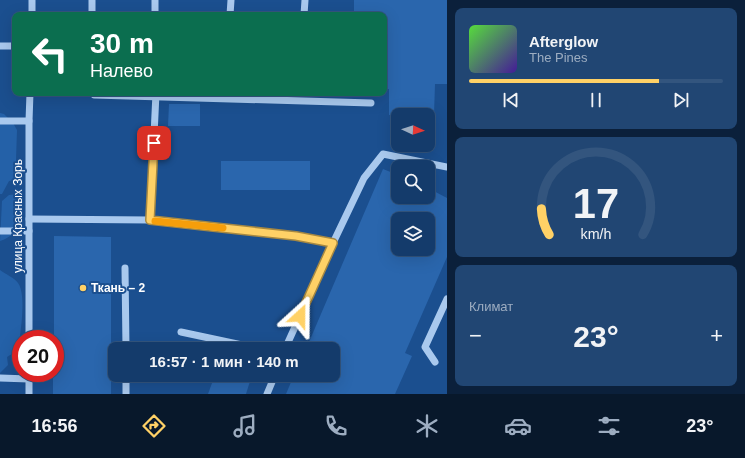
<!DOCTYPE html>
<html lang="ru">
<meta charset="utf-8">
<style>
body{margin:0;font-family:Arial,sans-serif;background:#214673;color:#f1f3f6;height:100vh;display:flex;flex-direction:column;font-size:15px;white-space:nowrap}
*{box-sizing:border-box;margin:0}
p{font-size:13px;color:#9dadc1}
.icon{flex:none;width:22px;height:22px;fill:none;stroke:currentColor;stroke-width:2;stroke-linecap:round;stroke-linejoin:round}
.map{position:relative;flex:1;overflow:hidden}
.panel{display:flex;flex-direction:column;gap:8px;padding:8px;background:#0b203b;width:298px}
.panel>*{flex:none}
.banner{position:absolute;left:12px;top:12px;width:375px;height:84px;border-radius:8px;box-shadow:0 4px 16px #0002,0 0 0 1px #33557e;background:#0b6e4f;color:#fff;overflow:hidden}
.needle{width:26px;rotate:93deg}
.controls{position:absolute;left:391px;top:108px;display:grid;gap:8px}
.controls a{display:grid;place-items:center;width:44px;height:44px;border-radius:8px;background:#143b6b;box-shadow:0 4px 16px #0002,0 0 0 1px #33557e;font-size:20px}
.speed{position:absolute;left:12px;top:330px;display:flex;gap:8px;font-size:20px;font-weight:700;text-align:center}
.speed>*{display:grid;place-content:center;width:52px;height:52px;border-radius:50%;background:#143b6b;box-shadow:0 4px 16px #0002,0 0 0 1px #33557e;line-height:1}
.speed .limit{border:6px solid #d22;background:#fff;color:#111}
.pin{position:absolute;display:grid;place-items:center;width:34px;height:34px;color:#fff;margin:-17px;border-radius:8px;box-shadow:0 2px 6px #0006}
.me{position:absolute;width:44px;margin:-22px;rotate:24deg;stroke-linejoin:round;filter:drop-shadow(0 0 3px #0008)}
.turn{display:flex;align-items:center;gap:14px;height:84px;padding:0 12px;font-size:18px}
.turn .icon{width:52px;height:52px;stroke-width:2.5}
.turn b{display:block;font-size:28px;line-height:34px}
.big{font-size:30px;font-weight:700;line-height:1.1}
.panel .card{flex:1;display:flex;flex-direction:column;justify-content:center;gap:6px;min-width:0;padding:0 14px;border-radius:8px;background:#214673}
.panel .dial{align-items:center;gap:0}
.dial svg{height:104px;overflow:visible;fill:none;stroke:#33557e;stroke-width:7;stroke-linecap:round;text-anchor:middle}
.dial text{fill:#f1f3f6;stroke:none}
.song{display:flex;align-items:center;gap:12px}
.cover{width:48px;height:48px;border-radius:6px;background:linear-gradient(135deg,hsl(110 70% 55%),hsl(260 70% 35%))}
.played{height:4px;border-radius:2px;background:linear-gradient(90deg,#ffd166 75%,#33557e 75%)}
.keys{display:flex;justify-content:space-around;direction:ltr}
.heat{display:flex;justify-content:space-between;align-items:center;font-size:22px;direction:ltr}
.trip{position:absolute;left:108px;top:342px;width:232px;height:40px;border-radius:8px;background:#143b6b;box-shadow:0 4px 16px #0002,0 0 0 1px #33557e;font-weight:700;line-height:40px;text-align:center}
.tab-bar{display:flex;height:64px;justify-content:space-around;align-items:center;background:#08182b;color:#9dadc1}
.tab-bar .icon{width:28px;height:28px}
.tab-bar .active{color:#ffd166}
.tab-bar b{font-size:18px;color:#f1f3f6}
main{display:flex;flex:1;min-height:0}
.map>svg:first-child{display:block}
</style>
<main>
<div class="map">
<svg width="447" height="394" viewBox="0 0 447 394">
<rect width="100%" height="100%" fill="#1b4f8f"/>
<g fill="#2461a8">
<path d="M 0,113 L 4,114 L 13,123 L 17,130 L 16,160 L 20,166 L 20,177 L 15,180 L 9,181 L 2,194 L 0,194 Z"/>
<path d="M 18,194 C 29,212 20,235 0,241 L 2,201 L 9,195 Z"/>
<path d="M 0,270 C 5,274 15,278 18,283 C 27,295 20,336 18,350 L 7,357 L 8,365 L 0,373 Z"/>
</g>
<g fill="#2a66ad" fill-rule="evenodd">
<path d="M 354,0 L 447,0 L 447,84 L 435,84 L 434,115 L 389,115 L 389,89 L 384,89 L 384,15 L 354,15 Z"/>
<path d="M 169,104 L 200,104 L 200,126 L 168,126 Z"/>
<rect x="221" y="161" width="89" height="29"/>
<path d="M 383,169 L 398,175 L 398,197 L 428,197 L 428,188 L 447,198 L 447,257 L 405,353 L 412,356 L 395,394 L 286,394 L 294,375 L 333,375 L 333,349 L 306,349 ZM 398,219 L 428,219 L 428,249 L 398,249 Z"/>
<path d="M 54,236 L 111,237 L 111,394 L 53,394 L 53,373 L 55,373 L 55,339 L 54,339 Z"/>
<path d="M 215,375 L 252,375 L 246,394 L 208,394 Z"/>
</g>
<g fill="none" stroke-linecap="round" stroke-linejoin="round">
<g stroke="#a9c9ee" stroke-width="7">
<path d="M 32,0 L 32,15"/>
<path d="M 92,0 L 92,15"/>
<path d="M 155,15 L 155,0"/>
<path d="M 230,15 L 231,0"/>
<path d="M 304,15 L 305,0"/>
<path d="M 0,46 L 15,46"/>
<path d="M 93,93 L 94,95 L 371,103"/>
<path d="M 0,121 L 29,121"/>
<path d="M 29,219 L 150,220 L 296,236 L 333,243 L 285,349"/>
<path d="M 150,220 L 156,93"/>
<path d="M 0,231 L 29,231"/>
<path d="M 333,243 L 364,178 L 383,154 L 447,167"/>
<path d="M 125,268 L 126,349"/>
<path d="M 181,332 L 242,345 L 286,347"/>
<path d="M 29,339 L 29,121 L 30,93"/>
<path d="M 435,362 L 425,347 L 447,299"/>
<path d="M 29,373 L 29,394"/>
<path d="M 126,375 L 126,394"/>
<path d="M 0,378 L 29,379"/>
<path d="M 267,394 L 275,375"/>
</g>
</g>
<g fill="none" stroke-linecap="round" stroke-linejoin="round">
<defs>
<path id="route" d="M 154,143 L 150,220 L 296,236 L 333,243 L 300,316"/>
</defs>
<use href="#route" stroke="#a68842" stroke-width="10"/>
<use href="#route" stroke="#ffd166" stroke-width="7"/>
<path stroke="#f59e0b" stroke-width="7" d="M 155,221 L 223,228"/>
</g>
<circle fill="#ffd166" stroke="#1b4f8f" stroke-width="1.5" cx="83" cy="288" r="4"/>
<g text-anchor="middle" stroke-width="4" stroke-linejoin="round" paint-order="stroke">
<g font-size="12" fill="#fff" stroke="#1b4f8f">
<text transform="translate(18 216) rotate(-90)" y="4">улица Красных Зорь</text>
</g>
<g font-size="12" font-weight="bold" fill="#fff" stroke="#1b4f8f" text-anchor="start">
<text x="91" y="292">Ткань – 2</text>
</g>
</g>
</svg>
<div class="controls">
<a><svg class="needle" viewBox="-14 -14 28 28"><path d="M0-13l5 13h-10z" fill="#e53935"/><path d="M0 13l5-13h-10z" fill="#9dadc1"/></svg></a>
<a><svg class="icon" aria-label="search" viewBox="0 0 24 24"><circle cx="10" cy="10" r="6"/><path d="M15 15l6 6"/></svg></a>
<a><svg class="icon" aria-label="layers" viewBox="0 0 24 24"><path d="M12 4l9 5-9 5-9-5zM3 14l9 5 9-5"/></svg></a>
</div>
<div class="speed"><div class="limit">20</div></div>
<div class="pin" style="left:154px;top:143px;background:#d93025"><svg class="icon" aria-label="arrive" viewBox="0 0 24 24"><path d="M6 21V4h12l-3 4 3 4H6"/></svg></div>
<svg class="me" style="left:300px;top:316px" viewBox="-20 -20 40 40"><path d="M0-17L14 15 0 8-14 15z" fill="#ffd166" stroke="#fff" stroke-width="4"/></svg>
<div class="trip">16:57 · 1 мин · 140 m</div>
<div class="banner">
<div class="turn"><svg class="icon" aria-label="left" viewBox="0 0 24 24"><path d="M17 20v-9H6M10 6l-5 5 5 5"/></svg><div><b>30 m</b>Налево</div></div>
</div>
</div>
<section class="panel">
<div class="card">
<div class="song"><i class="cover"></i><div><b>Afterglow</b><p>The Pines</p></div></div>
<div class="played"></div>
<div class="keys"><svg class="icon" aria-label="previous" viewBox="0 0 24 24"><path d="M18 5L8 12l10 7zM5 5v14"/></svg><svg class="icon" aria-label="pause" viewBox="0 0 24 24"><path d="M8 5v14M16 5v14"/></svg><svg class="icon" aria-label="next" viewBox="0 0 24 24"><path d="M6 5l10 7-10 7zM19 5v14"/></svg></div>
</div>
<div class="card dial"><svg viewBox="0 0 100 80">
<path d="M14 69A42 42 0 1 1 86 69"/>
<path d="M14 69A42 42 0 0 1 8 49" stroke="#ffd166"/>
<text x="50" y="56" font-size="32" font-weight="700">17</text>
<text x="50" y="72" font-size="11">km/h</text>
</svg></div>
<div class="card"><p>Климат</p>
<div class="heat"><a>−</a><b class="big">23°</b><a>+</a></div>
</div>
</section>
</main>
<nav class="tab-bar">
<b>16:56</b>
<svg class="icon active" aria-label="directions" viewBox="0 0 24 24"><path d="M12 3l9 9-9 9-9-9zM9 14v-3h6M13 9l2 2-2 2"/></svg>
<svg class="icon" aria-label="music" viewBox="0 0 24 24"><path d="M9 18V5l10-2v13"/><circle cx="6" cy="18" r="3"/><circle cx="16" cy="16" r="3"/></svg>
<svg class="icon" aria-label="phone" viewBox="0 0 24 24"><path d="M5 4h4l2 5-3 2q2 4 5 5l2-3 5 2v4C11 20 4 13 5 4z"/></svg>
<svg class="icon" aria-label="climate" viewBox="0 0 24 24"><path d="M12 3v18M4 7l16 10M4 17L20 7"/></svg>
<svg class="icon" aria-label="car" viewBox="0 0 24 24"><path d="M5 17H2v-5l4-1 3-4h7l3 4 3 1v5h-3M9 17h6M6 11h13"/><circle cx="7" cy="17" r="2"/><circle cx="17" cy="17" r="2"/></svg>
<svg class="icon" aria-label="filters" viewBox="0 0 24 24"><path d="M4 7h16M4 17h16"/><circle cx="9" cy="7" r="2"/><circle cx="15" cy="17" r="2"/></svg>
<b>23°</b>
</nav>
